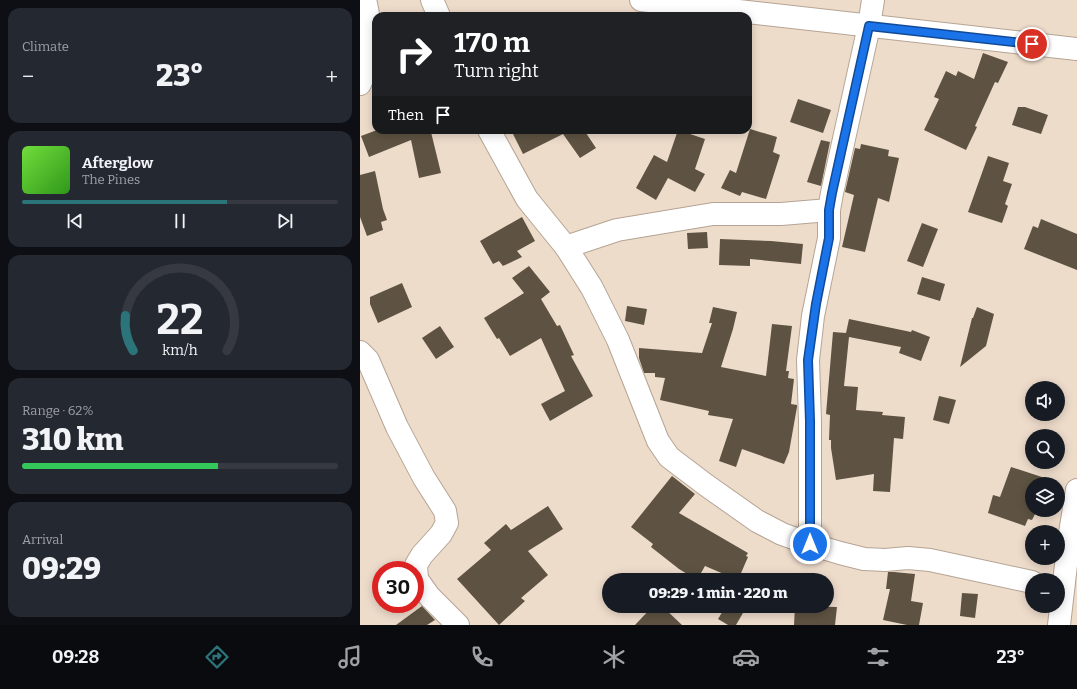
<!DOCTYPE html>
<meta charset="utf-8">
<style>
body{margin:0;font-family:Bitter,serif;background:#242831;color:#f1f3f6;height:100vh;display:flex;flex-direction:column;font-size:15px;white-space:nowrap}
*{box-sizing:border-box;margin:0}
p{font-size:13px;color:#9ea1a6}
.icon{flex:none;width:22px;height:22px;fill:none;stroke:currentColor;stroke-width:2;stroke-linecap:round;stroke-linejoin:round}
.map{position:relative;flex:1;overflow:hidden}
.panel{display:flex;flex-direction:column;gap:8px;padding:8px;background:#0d0f14;width:360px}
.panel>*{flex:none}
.banner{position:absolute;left:12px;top:12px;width:380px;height:122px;border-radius:12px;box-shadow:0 2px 10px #0003;background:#202124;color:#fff;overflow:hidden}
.controls{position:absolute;left:665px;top:381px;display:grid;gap:8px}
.controls a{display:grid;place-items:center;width:40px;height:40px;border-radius:50%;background:#171b24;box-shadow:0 2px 10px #0003;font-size:20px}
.speed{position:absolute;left:12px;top:561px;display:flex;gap:8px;font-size:20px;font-weight:700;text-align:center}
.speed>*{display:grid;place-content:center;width:52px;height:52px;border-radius:50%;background:#171b24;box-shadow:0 2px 10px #0003;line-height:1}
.speed .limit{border:6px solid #d22;background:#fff;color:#111}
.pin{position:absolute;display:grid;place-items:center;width:34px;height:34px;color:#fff;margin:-17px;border:2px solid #fff;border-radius:50%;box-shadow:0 1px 4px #0007}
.me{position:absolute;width:44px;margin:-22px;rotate:0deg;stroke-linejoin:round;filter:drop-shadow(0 0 3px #0008)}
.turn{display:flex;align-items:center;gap:14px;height:84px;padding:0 16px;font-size:18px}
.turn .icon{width:52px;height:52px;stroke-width:2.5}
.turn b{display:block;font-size:28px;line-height:34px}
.then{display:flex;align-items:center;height:38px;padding:0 16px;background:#0003;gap:8px;font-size:15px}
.big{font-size:30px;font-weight:800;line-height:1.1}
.panel .card{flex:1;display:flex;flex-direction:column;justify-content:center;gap:6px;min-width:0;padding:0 14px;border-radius:12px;background:#242831}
.panel .dial{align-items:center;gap:0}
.dial svg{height:104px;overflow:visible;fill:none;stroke:#363941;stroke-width:7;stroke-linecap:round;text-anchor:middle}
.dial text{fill:#f1f3f6;stroke:none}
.song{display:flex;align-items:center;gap:12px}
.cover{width:48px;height:48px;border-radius:6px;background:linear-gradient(135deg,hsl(100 70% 55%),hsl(110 70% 35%))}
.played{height:4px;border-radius:2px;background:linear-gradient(90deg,#2a747a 65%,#363941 65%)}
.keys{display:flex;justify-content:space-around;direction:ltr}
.heat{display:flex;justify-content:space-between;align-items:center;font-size:22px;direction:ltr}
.charge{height:6px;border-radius:3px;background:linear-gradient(90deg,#34c759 62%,#363941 0)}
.trip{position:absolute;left:242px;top:573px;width:232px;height:40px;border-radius:20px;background:#171b24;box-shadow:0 2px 10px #0003;font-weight:800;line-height:40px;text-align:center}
.tab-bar{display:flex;height:64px;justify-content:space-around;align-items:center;background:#090b0e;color:#9ea1a6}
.tab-bar .icon{width:28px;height:28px}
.tab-bar .on{color:#2a747a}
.tab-bar b{font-size:18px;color:#f1f3f6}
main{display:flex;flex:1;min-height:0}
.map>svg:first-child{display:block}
</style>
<main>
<section class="panel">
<div class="card"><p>Climate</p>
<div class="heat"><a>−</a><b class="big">23°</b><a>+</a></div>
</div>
<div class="card">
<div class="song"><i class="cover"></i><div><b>Afterglow</b><p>The Pines</p></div></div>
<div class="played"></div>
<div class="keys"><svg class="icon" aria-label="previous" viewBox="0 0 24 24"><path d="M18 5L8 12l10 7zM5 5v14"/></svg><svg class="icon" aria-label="pause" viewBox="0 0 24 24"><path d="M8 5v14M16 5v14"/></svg><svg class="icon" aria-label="next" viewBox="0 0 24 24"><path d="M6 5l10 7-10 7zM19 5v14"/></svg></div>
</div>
<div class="card dial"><svg viewBox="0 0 100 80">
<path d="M14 69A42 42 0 1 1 86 69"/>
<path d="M14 69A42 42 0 0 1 8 42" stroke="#2a747a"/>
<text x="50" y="56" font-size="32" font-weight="700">22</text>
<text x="50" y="72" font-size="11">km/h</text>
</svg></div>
<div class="card"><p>Range · 62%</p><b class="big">310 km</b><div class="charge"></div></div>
<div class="card"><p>Arrival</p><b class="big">09:29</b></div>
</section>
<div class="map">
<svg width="717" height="625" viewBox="0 0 717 625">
<rect width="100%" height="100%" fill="#eedccb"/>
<g fill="#5e5342">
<path d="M 623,53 L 648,62 L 638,83 L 635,82 L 615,126 L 617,127 L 606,150 L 564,130 L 579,99 L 574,97 L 586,71 L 596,76 L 598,71 L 614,79 Z"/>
<path d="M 438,99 L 471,110 L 463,133 L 430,122 Z"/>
<path d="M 658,107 L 665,107 L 688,115 L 681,134 L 652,125 Z"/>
<path d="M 390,129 L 417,137 L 413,152 L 420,155 L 406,199 L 382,192 L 380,196 L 361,188 L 370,170 L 376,173 Z"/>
<path d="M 17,130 L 73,130 L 71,132 L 81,173 L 59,178 L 51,140 L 9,157 L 1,136 Z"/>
<path d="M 161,130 L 224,130 L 236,148 L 220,158 L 203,134 L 163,154 L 153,134 Z"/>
<path d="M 318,130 L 345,139 L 335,169 L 345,174 L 335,192 L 308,178 L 296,200 L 276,188 L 294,155 L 307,162 Z"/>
<path d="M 461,140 L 470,142 L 461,186 L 447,182 Z"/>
<path d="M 501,144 L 529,150 L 528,156 L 539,158 L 529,202 L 518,198 L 505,252 L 482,247 L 494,195 L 485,192 L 495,148 L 500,149 Z"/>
<path d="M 628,156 L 649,163 L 643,181 L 652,184 L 645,204 L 648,206 L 642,223 L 608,212 Z"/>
<path d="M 15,171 L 23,209 L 27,220 L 21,222 L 23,230 L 7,236 L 0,217 L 0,175 Z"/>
<path d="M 162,217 L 175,241 L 157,251 L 162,257 L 143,266 L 139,261 L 133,264 L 120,241 Z"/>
<path d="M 681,219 L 717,234 L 717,270 L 664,249 L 673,226 L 678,228 Z"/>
<path d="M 562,223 L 578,229 L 563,267 L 547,261 Z"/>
<path d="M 347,232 L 348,248 L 328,249 L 327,233 Z"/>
<path d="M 360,239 L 411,241 L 443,244 L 441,264 L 390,259 L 390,266 L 359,265 Z"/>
<path d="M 169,266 L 190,292 L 181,299 L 197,326 L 200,325 L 214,355 L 211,356 L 233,396 L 190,421 L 181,404 L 205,391 L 181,338 L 150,356 L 139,338 L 137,339 L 124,318 L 164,293 L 152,278 Z"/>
<path d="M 562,277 L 585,284 L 580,301 L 557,294 Z"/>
<path d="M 42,283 L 52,307 L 18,323 L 10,304 L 10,297 Z"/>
<path d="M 267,306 L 287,309 L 284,325 L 265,321 Z"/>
<path d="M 353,307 L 377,312 L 373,329 L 361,367 L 406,376 L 412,324 L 432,326 L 426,371 L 429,371 L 428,378 L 434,379 L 431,404 L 437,405 L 437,407 L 429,452 L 424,464 L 382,449 L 376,467 L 359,461 L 373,419 L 348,415 L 349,411 L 300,400 L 305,378 L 295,377 L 295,373 L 284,373 L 279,358 L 279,348 L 342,353 L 352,323 L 349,323 Z"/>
<path d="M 617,307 L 634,314 L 626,346 L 600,367 L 612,318 L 613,318 Z"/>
<path d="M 489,319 L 551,332 L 552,330 L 570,337 L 561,361 L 539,353 L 541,347 L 489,337 L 484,386 L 498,387 L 496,410 L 523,412 L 522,415 L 545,417 L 543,439 L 534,438 L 530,492 L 513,491 L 514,474 L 476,480 L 471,448 L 471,440 L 469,440 L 470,415 L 466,414 L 473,332 L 486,333 Z"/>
<path d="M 80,326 L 94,347 L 76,359 L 62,338 Z"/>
<path d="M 579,396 L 596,400 L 589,424 L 573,420 Z"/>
<path d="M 651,467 L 688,479 L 686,484 L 672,484 L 672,510 L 677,510 L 672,520 L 668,519 L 665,526 L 628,513 L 633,495 L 640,497 Z"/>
<path d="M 312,476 L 335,494 L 319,513 L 388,553 L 386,556 L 388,557 L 378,580 L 345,566 L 337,580 L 319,569 L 291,547 L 293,544 L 271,527 Z"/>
<path d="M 188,506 L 203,529 L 168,551 L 188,575 L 161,598 L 165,601 L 139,625 L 97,579 L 131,550 L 124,543 L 146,524 L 151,530 Z"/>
<path d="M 528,572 L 534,572 L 555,574 L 551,601 L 563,603 L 559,625 L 547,625 L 523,620 L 530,589 L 526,589 Z"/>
<path d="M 602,593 L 618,594 L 615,618 L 600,616 Z"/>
<path d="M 62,606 L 75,620 L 67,625 L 36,625 Z"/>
<path d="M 293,606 L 302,606 L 322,625 L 275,625 Z"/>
<path d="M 366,606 L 387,606 L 376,625 L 368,625 L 358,619 Z"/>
<path d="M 435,606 L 477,607 L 475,625 L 434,625 Z"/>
</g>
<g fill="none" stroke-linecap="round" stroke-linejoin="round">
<defs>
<g id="minor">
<path d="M 72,0 L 79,16"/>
<path d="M 281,0 L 717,49"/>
<path d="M 0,84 C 12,60 12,26 5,0"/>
<path d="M 129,130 L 167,199 L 206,247 L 232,288 L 258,340 L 298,441 L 309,457 L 346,485 L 397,521 L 422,534 L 450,544 L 480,553 L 504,559 L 525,560 L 548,558 L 570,560 L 672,582"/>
<path d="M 206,247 L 257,230 L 353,214 L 421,214 L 469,210"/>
<path d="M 0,352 L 8,360 L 37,427 L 64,478 L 85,511 L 87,523 L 81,534 L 62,555 L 56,565 L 57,579 L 69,596 L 98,625"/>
<path d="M 450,544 L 450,421 L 448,360 L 453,316 L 469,238 L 469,210 L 472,193 L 509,26 L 513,0"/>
<path d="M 699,625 L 709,539 L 717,490"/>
</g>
</defs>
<use href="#minor" stroke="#b5a495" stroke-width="24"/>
<use href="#minor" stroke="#fff" stroke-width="22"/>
</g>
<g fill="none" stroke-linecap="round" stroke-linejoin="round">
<defs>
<path id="route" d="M 450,544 L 450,421 L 448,360 L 456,304 L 469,238 L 469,210 L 472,193 L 509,26 L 672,44"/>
</defs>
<use href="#route" stroke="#114b97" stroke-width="10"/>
<use href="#route" stroke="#1a73e8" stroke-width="7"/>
</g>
</svg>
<div class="controls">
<a><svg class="icon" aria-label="sound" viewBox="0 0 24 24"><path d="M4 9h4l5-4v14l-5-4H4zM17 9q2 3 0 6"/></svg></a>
<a><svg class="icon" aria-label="search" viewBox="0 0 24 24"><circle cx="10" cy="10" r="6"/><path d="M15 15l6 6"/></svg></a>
<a><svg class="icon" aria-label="layers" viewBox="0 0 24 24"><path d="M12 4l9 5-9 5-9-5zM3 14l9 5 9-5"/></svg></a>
<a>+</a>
<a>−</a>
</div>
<div class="speed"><div class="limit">30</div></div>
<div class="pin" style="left:672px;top:44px;background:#d93025"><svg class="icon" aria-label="arrive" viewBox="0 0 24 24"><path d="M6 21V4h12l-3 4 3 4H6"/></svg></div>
<svg class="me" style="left:450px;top:544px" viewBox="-20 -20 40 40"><circle r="17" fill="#1a73e8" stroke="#fff" stroke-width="3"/><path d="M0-11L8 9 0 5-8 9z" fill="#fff"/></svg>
<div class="trip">09:29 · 1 min · 220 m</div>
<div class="banner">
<div class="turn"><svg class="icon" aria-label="right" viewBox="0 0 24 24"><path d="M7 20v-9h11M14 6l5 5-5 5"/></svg><div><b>170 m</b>Turn right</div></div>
<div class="then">Then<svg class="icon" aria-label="arrive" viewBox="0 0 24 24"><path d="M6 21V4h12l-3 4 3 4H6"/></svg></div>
</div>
</div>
</main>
<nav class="tab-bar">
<b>09:28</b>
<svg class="icon on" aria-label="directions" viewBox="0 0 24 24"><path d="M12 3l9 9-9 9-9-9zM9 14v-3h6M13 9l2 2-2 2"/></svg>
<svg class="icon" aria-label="music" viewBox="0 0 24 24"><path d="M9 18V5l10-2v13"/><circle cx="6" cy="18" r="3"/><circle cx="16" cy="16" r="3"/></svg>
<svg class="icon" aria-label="phone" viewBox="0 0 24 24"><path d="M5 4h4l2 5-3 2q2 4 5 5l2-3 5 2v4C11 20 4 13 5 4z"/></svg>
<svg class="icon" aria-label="climate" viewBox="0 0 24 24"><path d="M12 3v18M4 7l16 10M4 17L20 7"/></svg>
<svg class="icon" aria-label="car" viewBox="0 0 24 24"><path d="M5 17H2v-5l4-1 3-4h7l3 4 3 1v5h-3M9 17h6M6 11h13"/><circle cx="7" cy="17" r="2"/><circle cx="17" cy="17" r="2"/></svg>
<svg class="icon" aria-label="filters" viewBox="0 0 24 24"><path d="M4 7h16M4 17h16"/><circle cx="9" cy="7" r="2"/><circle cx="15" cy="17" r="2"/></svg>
<b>23°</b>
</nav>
